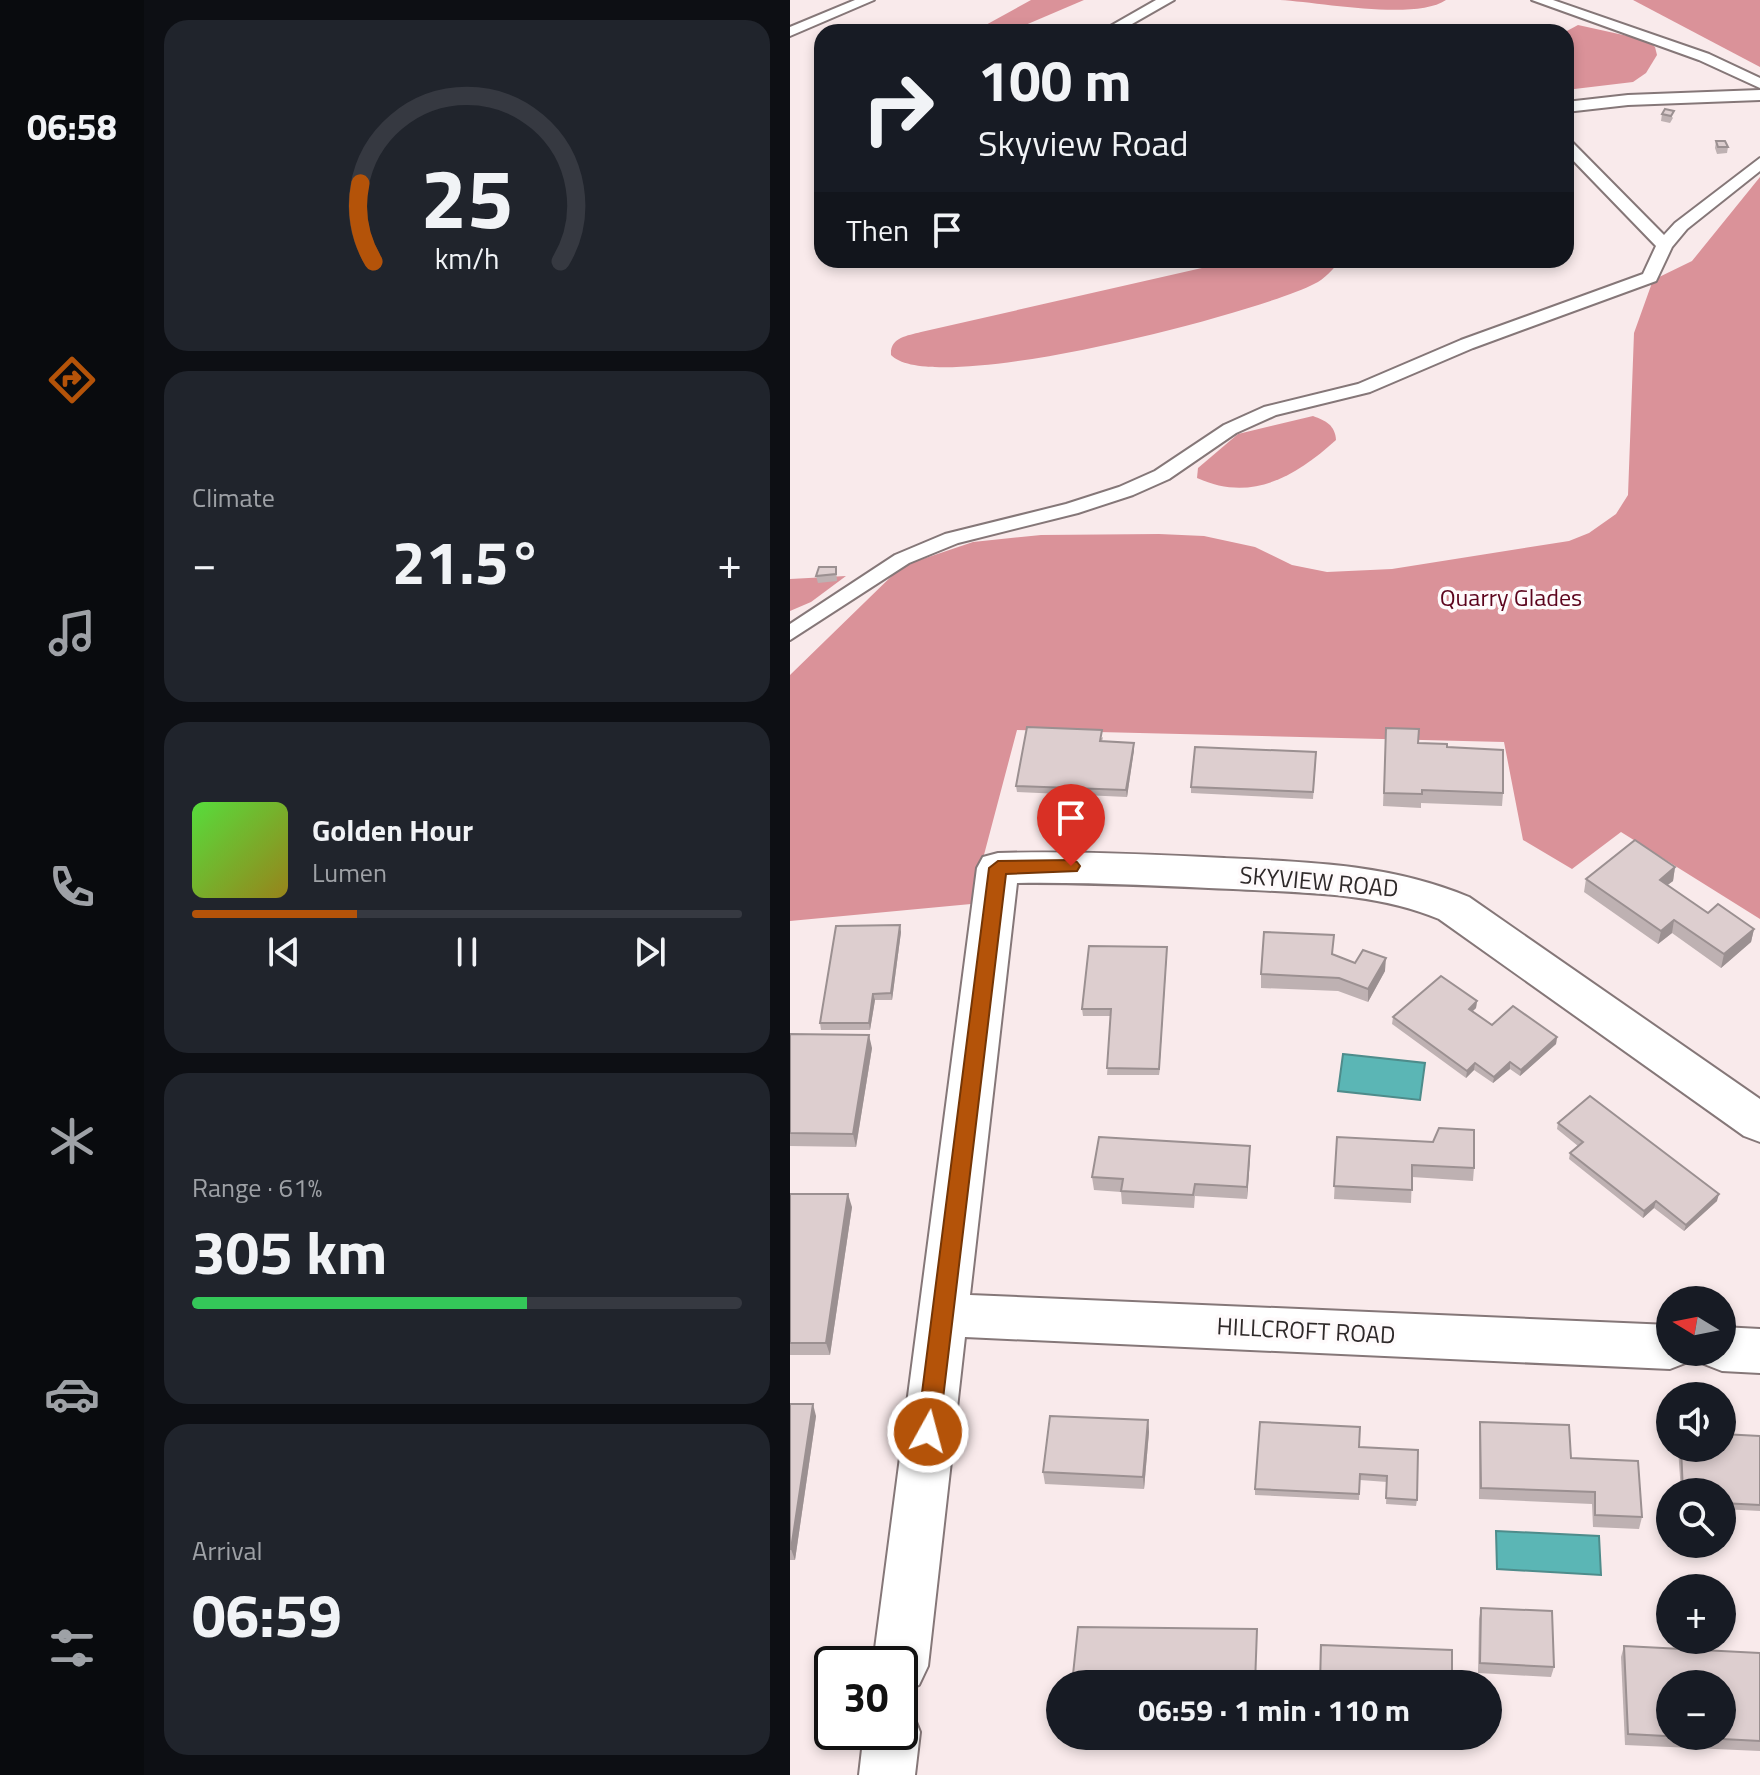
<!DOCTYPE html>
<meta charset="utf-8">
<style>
body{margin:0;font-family:"Titillium Web",sans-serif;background:#20242c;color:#f1f3f6;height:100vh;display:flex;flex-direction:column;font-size:30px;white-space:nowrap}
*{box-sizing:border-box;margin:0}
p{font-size:26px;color:#9ea1a6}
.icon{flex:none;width:44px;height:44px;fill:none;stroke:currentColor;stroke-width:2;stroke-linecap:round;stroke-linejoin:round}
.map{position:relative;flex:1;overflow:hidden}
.sheet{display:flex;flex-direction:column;gap:20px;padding:20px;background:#0d0f14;width:646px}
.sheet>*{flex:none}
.banner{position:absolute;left:24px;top:24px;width:760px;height:244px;border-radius:24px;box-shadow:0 4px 12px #0003;background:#171b24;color:#f1f3f6;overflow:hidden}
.needle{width:52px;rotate:280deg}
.fabs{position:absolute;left:866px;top:1286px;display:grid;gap:16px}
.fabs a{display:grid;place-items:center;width:80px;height:80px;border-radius:50%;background:#171b24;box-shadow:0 4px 12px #0003;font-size:40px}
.speed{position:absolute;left:24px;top:1646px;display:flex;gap:16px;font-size:40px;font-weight:700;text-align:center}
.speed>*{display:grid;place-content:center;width:104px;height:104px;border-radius:50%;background:#171b24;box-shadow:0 4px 12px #0003;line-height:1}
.speed .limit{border:4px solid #111;border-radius:12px;background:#fff;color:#111}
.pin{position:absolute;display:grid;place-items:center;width:68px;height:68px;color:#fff;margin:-82px -34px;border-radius:50% 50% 50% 0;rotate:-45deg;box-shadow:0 0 8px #0007}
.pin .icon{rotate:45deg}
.me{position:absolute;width:88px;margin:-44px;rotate:7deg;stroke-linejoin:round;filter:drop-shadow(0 0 6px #0008)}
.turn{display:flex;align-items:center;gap:28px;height:168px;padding:0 32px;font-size:36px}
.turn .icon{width:104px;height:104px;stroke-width:2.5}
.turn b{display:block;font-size:56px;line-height:68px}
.then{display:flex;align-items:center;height:76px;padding:0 32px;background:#0003;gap:16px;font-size:30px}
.big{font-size:60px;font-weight:700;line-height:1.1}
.sheet .widget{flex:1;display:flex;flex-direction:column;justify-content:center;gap:12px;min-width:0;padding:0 28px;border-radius:24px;background:#20242c}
.sheet .dial{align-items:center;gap:0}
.dial svg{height:208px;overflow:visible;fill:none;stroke:#363941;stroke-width:7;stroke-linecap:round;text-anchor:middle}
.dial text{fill:#f1f3f6;stroke:none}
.song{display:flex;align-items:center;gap:24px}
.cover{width:96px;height:96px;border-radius:12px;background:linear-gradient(135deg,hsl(110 70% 55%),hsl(50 70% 35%))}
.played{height:8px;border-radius:4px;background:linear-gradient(90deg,#b45309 30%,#363941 30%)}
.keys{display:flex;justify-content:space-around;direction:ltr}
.heat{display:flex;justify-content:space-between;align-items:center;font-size:44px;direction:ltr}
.charge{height:12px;border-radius:6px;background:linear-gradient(90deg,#34c759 61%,#363941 0)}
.trip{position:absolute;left:256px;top:1670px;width:456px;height:80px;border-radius:40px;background:#171b24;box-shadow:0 4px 12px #0003;font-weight:700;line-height:80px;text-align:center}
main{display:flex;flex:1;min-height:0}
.dock{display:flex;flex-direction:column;width:144px;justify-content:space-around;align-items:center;background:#090b0e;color:#9ea1a6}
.dock .icon{width:56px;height:56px}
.dock .selected{color:#b45309}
.dock b{font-size:36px;color:#f1f3f6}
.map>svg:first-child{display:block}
</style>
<main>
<nav class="dock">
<b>06:58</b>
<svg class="icon selected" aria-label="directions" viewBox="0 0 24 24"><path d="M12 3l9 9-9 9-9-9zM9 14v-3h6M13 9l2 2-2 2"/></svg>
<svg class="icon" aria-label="music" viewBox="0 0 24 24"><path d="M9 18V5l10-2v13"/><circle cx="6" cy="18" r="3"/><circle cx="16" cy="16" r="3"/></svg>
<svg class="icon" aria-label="phone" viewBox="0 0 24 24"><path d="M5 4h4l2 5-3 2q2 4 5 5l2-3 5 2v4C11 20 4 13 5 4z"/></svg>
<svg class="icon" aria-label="climate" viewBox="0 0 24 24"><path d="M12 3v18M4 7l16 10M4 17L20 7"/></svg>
<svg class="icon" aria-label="car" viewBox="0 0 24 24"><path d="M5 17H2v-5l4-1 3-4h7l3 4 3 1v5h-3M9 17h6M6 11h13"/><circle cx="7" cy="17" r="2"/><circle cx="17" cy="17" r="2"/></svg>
<svg class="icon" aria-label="filters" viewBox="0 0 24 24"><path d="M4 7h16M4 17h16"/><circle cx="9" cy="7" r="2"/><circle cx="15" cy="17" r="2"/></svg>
</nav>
<section class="sheet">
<div class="widget dial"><svg viewBox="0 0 100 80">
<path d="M14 69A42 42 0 1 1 86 69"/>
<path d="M14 69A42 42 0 0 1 9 39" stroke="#b45309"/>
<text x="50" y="56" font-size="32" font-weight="700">25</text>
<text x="50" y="72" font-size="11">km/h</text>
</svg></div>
<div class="widget"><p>Climate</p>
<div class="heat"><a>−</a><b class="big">21.5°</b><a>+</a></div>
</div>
<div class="widget">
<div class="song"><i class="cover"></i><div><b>Golden Hour</b><p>Lumen</p></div></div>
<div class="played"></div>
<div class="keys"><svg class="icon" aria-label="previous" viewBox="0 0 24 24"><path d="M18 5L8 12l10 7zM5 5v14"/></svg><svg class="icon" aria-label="pause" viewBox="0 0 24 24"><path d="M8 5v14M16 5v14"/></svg><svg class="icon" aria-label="next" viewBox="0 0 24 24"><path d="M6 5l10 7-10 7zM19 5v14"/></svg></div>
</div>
<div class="widget"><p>Range · 61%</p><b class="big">305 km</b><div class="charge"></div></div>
<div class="widget"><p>Arrival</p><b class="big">06:59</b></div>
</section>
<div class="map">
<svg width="970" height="1775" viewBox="0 0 970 1775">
<rect width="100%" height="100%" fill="#f9eaeb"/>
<g fill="#da9299">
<path d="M 241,0 L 294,0 L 219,32 L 183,32 Z"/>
<path d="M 490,0 L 656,0 C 625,21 529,2 490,0 Z"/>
<path d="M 843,0 L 970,0 L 970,67 Z"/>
<path d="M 788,25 L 856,40 L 865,47 L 867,55 L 856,73 L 843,82 L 776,90 L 775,32 Z"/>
<path d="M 970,177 L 970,919 L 831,832 L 782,869 L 733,840 L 714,742 L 227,730 L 181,904 L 0,921 L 0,675 L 112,566 L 183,542 L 251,535 L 369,534 L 414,536 L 465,547 L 502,565 L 537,572 L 602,569 L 779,541 L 799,533 L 826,514 L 838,495 L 844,333 L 863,280 L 902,261 Z"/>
<path d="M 447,260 L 551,260 C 543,269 535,279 524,284 C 468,313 142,399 101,355 C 100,337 117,336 131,332 Z"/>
<path d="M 523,416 C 536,421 545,425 546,440 C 506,476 462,503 407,478 L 408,468 L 448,434 Z"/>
<path d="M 56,576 L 21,602 L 0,611 L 0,579 Z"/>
</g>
<g fill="#5bb6b5" stroke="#4e8c8b" stroke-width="2">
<path d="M 553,1054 L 635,1063 L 630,1100 L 548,1091 Z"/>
<path d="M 706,1531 L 809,1536 L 811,1575 L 707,1569 Z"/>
</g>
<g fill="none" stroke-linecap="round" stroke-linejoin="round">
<defs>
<g id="service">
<path d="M 65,0 L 84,0 L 0,36 L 0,27 Z"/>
<path d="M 366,0 L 384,0 L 328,32 L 310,32 Z"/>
<path d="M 742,0 L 763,0 L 919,54 L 970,78 L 970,88 L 909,60 Z"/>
<path d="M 970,90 L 970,100 L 838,105 L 776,112 L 776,102 L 838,95 Z"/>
<path d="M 776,139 L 781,141 L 874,235 L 885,223 L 970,158 L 970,171 L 897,229 L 882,247 L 866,281 L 683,348 L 580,392 L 486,415 L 446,433 L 379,479 L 343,495 L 288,513 L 168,543 L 119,563 L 0,640 L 0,624 L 105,555 L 155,534 L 276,504 L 329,487 L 365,471 L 434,425 L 474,407 L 568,384 L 671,340 L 853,274 L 866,246 L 776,153 Z"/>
</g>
<g id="minor">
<path d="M 208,853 C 283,851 358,854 434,858 C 518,862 600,864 679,897 L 970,1099 L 970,1142 L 954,1136 L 649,919 C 584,892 513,893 443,889 C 371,886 299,882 227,883 L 180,1295 L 880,1325 L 880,1352 L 902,1352 L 898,1362 L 880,1369 L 175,1337 L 138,1666 L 129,1685 L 110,1693 L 110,1664 L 83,1664 L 187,868 L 193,857 Z"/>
<path d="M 932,1327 L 970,1329 L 970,1373 L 932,1371 L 914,1364 L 909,1352 L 932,1352 Z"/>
<path d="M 110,1707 L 122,1712 L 130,1732 L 125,1775 L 69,1775 L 74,1732 L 110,1732 Z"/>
</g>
</defs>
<use href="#service" stroke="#857778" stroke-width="4"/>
<use href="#minor" stroke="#857778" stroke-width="4"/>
<use href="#service" fill="#fff" fill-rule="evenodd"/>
<use href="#minor" fill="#fff" fill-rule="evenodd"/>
</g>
<g fill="#beb1b2">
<path d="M 875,109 L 883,118 L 880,123 L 871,121 L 872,114 Z"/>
<path d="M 926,141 L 938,147 L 937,153 L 927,154 L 925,148 Z"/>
<path d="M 46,567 L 47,581 L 28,583 L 26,576 Z"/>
<path d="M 596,728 L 628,743 L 657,747 L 713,793 L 712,806 L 631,803 L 631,808 L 593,806 Z"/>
<path d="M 313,737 L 312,742 L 344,743 L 344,750 L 337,797 L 227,792 L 226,786 Z"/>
<path d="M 526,759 L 523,799 L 401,793 L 401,787 Z"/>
<path d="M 885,867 L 883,881 L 877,885 L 918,913 L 964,929 L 961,942 L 931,968 L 882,933 L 868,944 L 794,892 L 796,879 Z"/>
<path d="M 111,932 L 102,1000 L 85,1000 L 80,1030 L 31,1030 L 30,1023 Z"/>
<path d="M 377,947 L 369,1075 L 317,1075 L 321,1016 L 293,1016 L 292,1009 Z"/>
<path d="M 543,955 L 565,963 L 595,971 L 578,1002 L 548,991 L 471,988 L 471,974 Z"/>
<path d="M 687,1001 L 686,1008 L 683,1011 L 702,1025 L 767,1037 L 766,1044 L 730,1076 L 720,1069 L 703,1083 L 684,1070 L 676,1078 L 602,1024 L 603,1017 Z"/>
<path d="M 0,1034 L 82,1048 L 66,1147 L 0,1146 Z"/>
<path d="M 768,1123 L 927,1201 L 894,1231 L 864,1208 L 853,1218 L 779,1159 L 780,1153 L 788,1146 L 767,1129 Z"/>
<path d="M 547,1137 L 684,1168 L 683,1181 L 622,1177 L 621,1203 L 544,1199 Z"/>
<path d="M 460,1146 L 457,1199 L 405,1196 L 404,1208 L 332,1204 L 331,1192 L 304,1190 L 302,1177 Z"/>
<path d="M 0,1194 L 62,1207 L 40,1355 L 0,1355 Z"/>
<path d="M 0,1404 L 26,1416 L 5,1560 L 0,1560 Z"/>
<path d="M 358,1420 L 359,1432 L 354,1489 L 255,1484 L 253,1472 Z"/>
<path d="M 690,1422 L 781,1458 L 852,1517 L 849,1529 L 803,1527 L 802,1504 L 689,1499 L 689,1434 Z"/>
<path d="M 970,1436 L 970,1511 L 932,1509 L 932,1492 L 891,1492 L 888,1448 L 932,1448 Z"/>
<path d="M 569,1447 L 627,1500 L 626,1506 L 596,1504 L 597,1482 L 570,1480 L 569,1500 L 465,1495 L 465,1489 Z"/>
<path d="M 691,1608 L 764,1667 L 761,1677 L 688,1673 L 689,1619 Z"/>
<path d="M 834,1646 L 970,1653 L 970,1751 L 835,1745 L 831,1657 Z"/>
<path d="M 574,1736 L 661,1736 L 660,1742 Z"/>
</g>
<g fill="#9b9091">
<path d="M 344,743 L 344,750 L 337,797 L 336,790 Z"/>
<path d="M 885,867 L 883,881 L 867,893 L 870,880 Z"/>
<path d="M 884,920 L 882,933 L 868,944 L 871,931 Z"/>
<path d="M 110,925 L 111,932 L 102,1000 L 101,993 Z"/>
<path d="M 964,929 L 961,942 L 931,968 L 934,954 Z"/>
<path d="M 377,947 L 377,953 L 369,1075 L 369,1069 Z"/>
<path d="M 596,958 L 595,971 L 578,1002 L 578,989 Z"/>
<path d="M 83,994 L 85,1000 L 80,1030 L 79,1023 Z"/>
<path d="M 687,1001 L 686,1008 L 678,1015 L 679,1009 Z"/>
<path d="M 79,1035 L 82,1048 L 66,1147 L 63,1134 Z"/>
<path d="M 767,1037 L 766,1044 L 730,1076 L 731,1070 Z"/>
<path d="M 720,1062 L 720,1069 L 703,1083 L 704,1077 Z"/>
<path d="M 685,1063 L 684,1070 L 676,1078 L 677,1071 Z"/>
<path d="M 460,1146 L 460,1159 L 457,1199 L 457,1187 Z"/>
<path d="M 58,1194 L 62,1207 L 40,1355 L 36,1343 Z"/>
<path d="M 929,1194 L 927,1201 L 894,1231 L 896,1225 Z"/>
<path d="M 866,1201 L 864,1208 L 853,1218 L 854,1211 Z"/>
<path d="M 23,1404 L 26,1416 L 5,1560 L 1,1549 Z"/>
<path d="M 358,1420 L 359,1432 L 354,1489 L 353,1477 Z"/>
</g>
<g fill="#ddcecf" stroke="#9b9091" stroke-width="2" fill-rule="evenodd">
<path d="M 875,109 L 884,111 L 881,116 L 872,114 Z"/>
<path d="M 926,141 L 935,141 L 938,147 L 928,147 Z"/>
<path d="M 29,567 L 46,567 L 46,574 L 26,576 Z"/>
<path d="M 237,727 L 312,730 L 310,741 L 344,743 L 336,790 L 226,786 Z"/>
<path d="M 596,728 L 629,729 L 628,743 L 657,744 L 657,747 L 713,750 L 713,793 L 632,790 L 632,794 L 594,793 Z"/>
<path d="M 405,747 L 526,752 L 523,792 L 401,787 Z"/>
<path d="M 845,840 L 885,867 L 870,880 L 918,913 L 928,904 L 964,929 L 934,954 L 884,920 L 871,931 L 796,879 Z"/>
<path d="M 110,925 L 101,993 L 83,994 L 79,1023 L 30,1023 L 46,926 Z"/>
<path d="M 474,932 L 544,935 L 542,954 L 565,963 L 573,950 L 596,958 L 578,989 L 549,978 L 471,974 Z"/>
<path d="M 299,946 L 377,947 L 369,1069 L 317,1068 L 321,1009 L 292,1009 Z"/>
<path d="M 651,976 L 687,1001 L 679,1009 L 702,1025 L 723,1006 L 767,1037 L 731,1070 L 720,1062 L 704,1077 L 685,1063 L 677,1071 L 603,1017 Z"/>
<path d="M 0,1034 L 79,1035 L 63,1134 L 0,1133 Z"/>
<path d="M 800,1096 L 929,1194 L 896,1225 L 866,1201 L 854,1211 L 780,1153 L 793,1142 L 768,1123 Z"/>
<path d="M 649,1128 L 684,1130 L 684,1168 L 622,1165 L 622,1190 L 544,1186 L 547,1137 L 643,1142 Z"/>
<path d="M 309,1137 L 460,1146 L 457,1187 L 405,1184 L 403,1195 L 331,1191 L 333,1179 L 302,1177 Z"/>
<path d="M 0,1194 L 58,1194 L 36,1343 L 0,1343 Z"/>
<path d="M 0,1404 L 23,1404 L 1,1549 L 0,1549 Z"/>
<path d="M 260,1416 L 358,1420 L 353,1477 L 253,1472 Z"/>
<path d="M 470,1422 L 570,1427 L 569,1447 L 628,1450 L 627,1500 L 596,1498 L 597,1476 L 570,1474 L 569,1494 L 465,1489 Z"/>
<path d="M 690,1422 L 779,1425 L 781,1458 L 848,1461 L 852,1517 L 805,1515 L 805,1492 L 691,1488 Z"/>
<path d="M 932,1434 L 970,1436 L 970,1505 L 932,1503 L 932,1492 L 893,1492 L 891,1448 L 932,1448 Z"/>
<path d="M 691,1608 L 762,1611 L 764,1667 L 690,1663 Z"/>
<path d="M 288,1627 L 467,1629 L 465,1684 L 282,1684 Z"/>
<path d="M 531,1645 L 662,1650 L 662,1684 L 530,1684 Z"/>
<path d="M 834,1646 L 970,1653 L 970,1741 L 838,1734 ZM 880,1684 L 932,1684 L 932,1736 L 880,1736 Z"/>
</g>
<path fill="#b45309" stroke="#753606" stroke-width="2" d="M 281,860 L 287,862 L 290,866 L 287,871 L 216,874 L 149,1432 L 146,1439 L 138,1442 L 131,1439 L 127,1432 L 199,868 L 208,861 Z"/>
<g text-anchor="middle" stroke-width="7" stroke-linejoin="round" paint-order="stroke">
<g font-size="24" fill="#5c041d" stroke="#fefafb">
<text x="721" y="606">Quarry Glades</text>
</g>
<g font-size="24" fill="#2e2929" stroke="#fefafb">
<text transform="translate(529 882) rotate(5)" y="8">SKYVIEW ROAD</text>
<text transform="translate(516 1331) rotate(3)" y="8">HILLCROFT ROAD</text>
</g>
</g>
</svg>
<div class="fabs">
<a><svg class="needle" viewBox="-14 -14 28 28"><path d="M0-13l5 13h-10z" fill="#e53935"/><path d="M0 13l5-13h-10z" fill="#9ea1a6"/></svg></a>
<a><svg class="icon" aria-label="sound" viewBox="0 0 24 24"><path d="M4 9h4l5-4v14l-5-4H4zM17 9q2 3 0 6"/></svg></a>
<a><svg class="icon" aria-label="search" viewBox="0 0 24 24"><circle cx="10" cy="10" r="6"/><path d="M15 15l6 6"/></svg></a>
<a>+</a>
<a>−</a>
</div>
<div class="speed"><div class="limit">30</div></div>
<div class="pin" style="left:281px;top:866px;background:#d93025"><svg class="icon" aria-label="arrive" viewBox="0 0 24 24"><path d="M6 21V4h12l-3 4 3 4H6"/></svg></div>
<svg class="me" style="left:138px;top:1432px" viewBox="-20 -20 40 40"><circle r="17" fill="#b45309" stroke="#fff" stroke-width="3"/><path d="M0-11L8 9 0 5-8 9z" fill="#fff"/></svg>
<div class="trip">06:59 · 1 min · 110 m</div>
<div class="banner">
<div class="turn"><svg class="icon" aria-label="right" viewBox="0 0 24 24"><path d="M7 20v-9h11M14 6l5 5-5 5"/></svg><div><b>100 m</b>Skyview Road</div></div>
<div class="then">Then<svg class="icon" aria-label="arrive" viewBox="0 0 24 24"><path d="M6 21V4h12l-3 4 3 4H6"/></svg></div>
</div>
</div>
</main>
